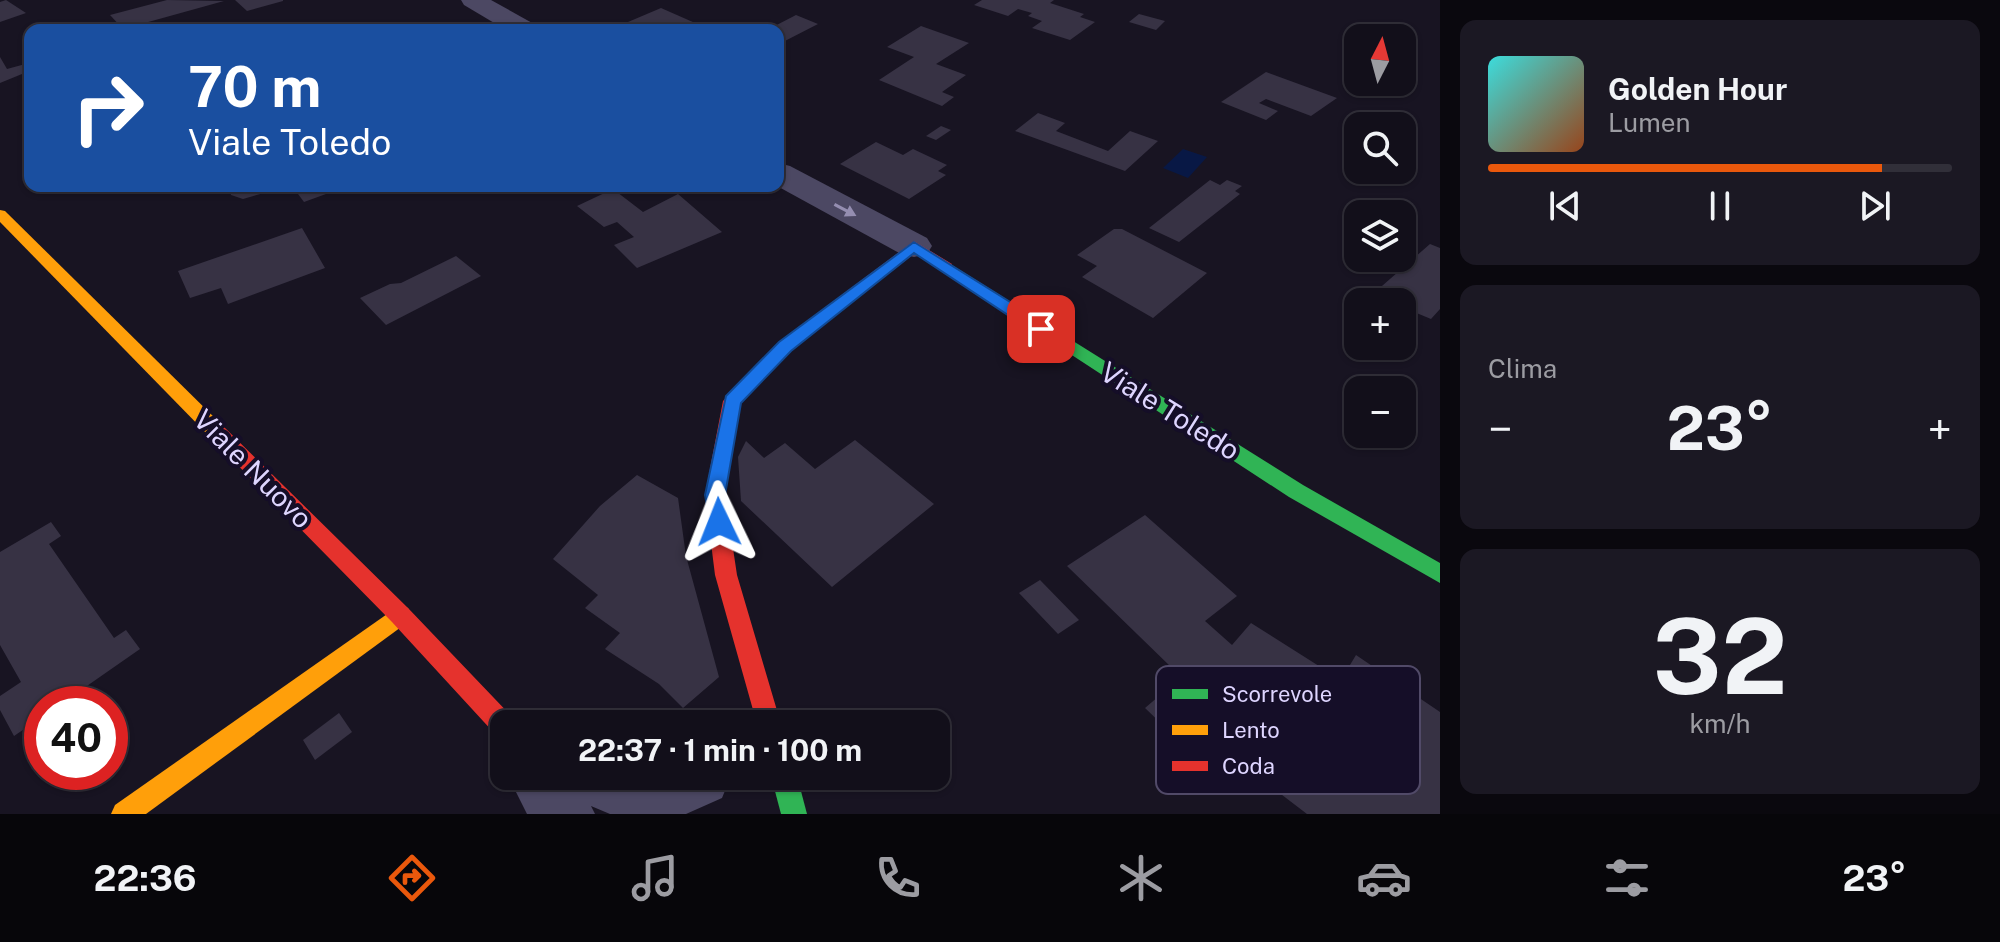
<!DOCTYPE html>
<html lang="it">
<meta charset="utf-8">
<style>
body{margin:0;font-family:"Public Sans",sans-serif;background:#1b1823;color:#f1f3f6;height:100vh;display:flex;flex-direction:column;font-size:30px;white-space:nowrap}
*{box-sizing:border-box;margin:0}
p{font-size:26px;color:#9c9ca2}
.icon{flex:none;width:44px;height:44px;fill:none;stroke:currentColor;stroke-width:2;stroke-linecap:round;stroke-linejoin:round}
.map{position:relative;flex:1;overflow:hidden}
.details{display:flex;flex-direction:column;gap:20px;padding:20px;background:#0a080e;width:560px}
.details>*{flex:none}
.hud{position:absolute;left:24px;top:24px;width:760px;height:168px;border-radius:16px;box-shadow:0 2px 6px #0004,0 0 0 2px #312f39;background:#1a4fa0;color:#fff;overflow:hidden}
.needle{width:52px;rotate:6deg}
.buttons{position:absolute;left:1344px;top:24px;display:grid;gap:16px}
.buttons a{display:grid;place-items:center;width:72px;height:72px;border-radius:16px;background:#120f1a;box-shadow:0 2px 6px #0004,0 0 0 2px #312f39;font-size:40px}
.speed{position:absolute;left:24px;top:686px;display:flex;gap:16px;font-size:40px;font-weight:700;text-align:center}
.speed>*{display:grid;place-content:center;width:104px;height:104px;border-radius:50%;background:#120f1a;box-shadow:0 2px 6px #0004,0 0 0 2px #312f39;line-height:1}
.speed .limit{border:12px solid #d22;background:#fff;color:#111}
.pin{position:absolute;display:grid;place-items:center;width:68px;height:68px;color:#fff;margin:-34px;border-radius:16px;box-shadow:0 4px 12px #0006}
.me{position:absolute;width:88px;margin:-44px;rotate:358deg;stroke-linejoin:round;filter:drop-shadow(0 0 6px #0008)}
.turn{display:flex;align-items:center;gap:28px;height:168px;padding:0 32px;font-size:36px}
.turn .icon{width:104px;height:104px;stroke-width:2.5}
.turn b{display:block;font-size:56px;line-height:68px}
.big{font-size:60px;font-weight:700;line-height:1.1}
.details .card{flex:1;display:flex;flex-direction:column;justify-content:center;gap:12px;min-width:0;padding:0 28px;border-radius:16px;background:#1b1823}
.details .dial{align-items:center;gap:0}
.dial b{font-size:104px;line-height:1}
.song{display:flex;align-items:center;gap:24px}
.cover{width:96px;height:96px;border-radius:12px;background:linear-gradient(135deg,hsl(180 70% 55%),hsl(20 70% 35%))}
.played{height:8px;border-radius:4px;background:linear-gradient(90deg,#ea580c 85%,#312f39 85%)}
.keys{display:flex;justify-content:space-around;direction:ltr}
.heat{display:flex;justify-content:space-between;align-items:center;font-size:44px;direction:ltr}
.trip{position:absolute;left:490px;top:710px;width:460px;height:80px;border-radius:16px;background:#120f1a;box-shadow:0 2px 6px #0004,0 0 0 2px #312f39;font-weight:700;line-height:80px;text-align:center}
.tabs{display:flex;height:128px;justify-content:space-around;align-items:center;background:#07060a;color:#9c9ca2}
.tabs .icon{width:56px;height:56px}
.tabs .selected{color:#ea580c}
.tabs b{font-size:36px;color:#f1f3f6}
main{display:flex;flex:1;min-height:0}
.map>svg:first-child{display:block}
</style>
<main>
<div class="map">
<svg width="1440" height="814" viewBox="0 0 1440 814">
<rect width="100%" height="100%" fill="#181422"/>
<path fill="#081845" d="M 1183,149 L 1207,157 L 1188,178 L 1163,168 Z"/>
<g fill="#373244">
<path d="M 6,0 L 26,13 L 0,22 L 0,2 Z"/>
<path d="M 167,0 L 224,1 L 123,29 L 110,15 Z"/>
<path d="M 235,0 L 283,0 L 283,1 L 247,11 Z"/>
<path d="M 982,0 L 1054,0 L 1050,3 L 1084,14 L 1080,17 L 1095,22 L 1070,40 L 1032,28 L 1042,21 L 1028,16 L 1032,13 L 1018,9 L 1008,16 L 974,5 Z"/>
<path d="M 661,8 L 711,30 L 645,30 L 628,22 Z"/>
<path d="M 1139,14 L 1165,21 L 1156,30 L 1129,22 Z"/>
<path d="M 796,15 L 818,24 L 781,43 L 778,30 L 767,30 Z"/>
<path d="M 921,26 L 969,43 L 936,64 L 966,75 L 942,92 L 954,97 L 942,106 L 879,80 L 914,57 L 887,47 Z"/>
<path d="M 30,55 L 30,86 L 22,74 L 0,83 L 0,57 L 7,69 L 29,63 L 25,56 Z"/>
<path d="M 1266,72 L 1337,98 L 1311,116 L 1266,99 L 1259,103 L 1278,111 L 1266,120 L 1221,102 Z"/>
<path d="M 1038,113 L 1065,123 L 1056,131 L 1108,151 L 1130,131 L 1158,141 L 1125,171 L 1015,131 Z"/>
<path d="M 941,126 L 951,130 L 936,140 L 926,136 Z"/>
<path d="M 876,142 L 903,155 L 913,149 L 947,165 L 938,171 L 946,175 L 909,199 L 840,164 Z"/>
<path d="M 1210,180 L 1220,185 L 1227,180 L 1242,186 L 1235,191 L 1240,194 L 1179,242 L 1149,228 Z"/>
<path d="M 229,186 L 285,186 L 285,187 L 243,199 L 231,195 Z"/>
<path d="M 292,186 L 348,186 L 304,202 Z"/>
<path d="M 613,189 L 643,212 L 678,194 L 722,232 L 637,268 L 614,245 L 634,237 L 617,222 L 604,227 L 577,206 Z"/>
<path d="M 302,228 L 325,268 L 228,304 L 221,288 L 190,298 L 178,271 Z"/>
<path d="M 1114,229 L 1122,229 L 1207,273 L 1153,318 L 1082,277 L 1097,266 L 1077,255 Z"/>
<path d="M 1430,244 L 1440,248 L 1440,309 L 1431,319 L 1402,307 L 1402,302 L 1391,302 L 1374,293 Z"/>
<path d="M 456,256 L 481,276 L 386,325 L 360,298 L 390,284 L 401,283 Z"/>
<path d="M 855,440 L 934,504 L 832,587 L 741,501 L 738,457 L 746,441 L 764,458 L 785,443 L 815,469 Z"/>
<path d="M 637,475 L 678,498 L 686,556 L 719,677 L 683,708 L 659,684 L 605,649 L 620,633 L 585,608 L 598,595 L 553,559 L 600,506 Z"/>
<path d="M 1145,515 L 1237,596 L 1205,621 L 1232,645 L 1251,623 L 1341,680 L 1356,655 L 1440,712 L 1440,814 L 1307,814 L 1214,743 L 1196,757 L 1145,708 L 1166,690 L 1190,715 L 1207,702 L 1067,566 Z"/>
<path d="M 51,522 L 61,536 L 49,544 L 114,638 L 126,630 L 140,649 L 61,704 L 42,704 L 42,717 L 14,736 L 0,710 L 0,696 L 21,682 L 0,645 L 0,552 Z"/>
<path d="M 1040,580 L 1079,620 L 1058,634 L 1019,593 Z"/>
<path d="M 339,713 L 352,732 L 315,760 L 303,740 Z"/>
</g>
<g fill="none" stroke-linecap="round" stroke-linejoin="round">
<g fill="#4c4863" fill-rule="evenodd">
<path d="M 461,0 L 491,0 L 534,24 L 538,30 L 506,30 L 464,5 Z"/>
<path d="M 778,163 L 790,166 L 927,238 L 932,246 L 927,254 L 914,257 L 901,254 L 777,186 Z"/>
<path d="M 508,776 L 731,776 L 722,798 L 686,814 L 610,814 L 591,806 L 595,814 L 527,814 Z"/>
</g>
<g fill="#30b455" fill-rule="evenodd">
<path d="M 947,262 L 1303,485 L 1440,563 L 1440,583 L 1289,497 L 942,270 L 939,267 Z"/>
<path d="M 771,776 L 797,776 L 807,814 L 781,814 Z"/>
</g>
<g fill="#ff9f0a" fill-rule="evenodd">
<path d="M 0,210 L 5,211 L 224,427 L 226,432 L 224,437 L 210,437 L 0,222 Z"/>
<path d="M 400,605 L 408,608 L 411,615 L 408,622 L 146,814 L 111,814 L 115,805 Z"/>
</g>
<g fill="#e5322d" fill-rule="evenodd">
<path d="M 914,241 L 952,264 L 952,270 L 942,270 L 915,253 L 791,350 L 741,403 L 725,495 L 737,575 L 781,724 L 757,724 L 715,575 L 705,495 L 723,401 L 779,342 Z"/>
<path d="M 217,425 L 224,427 L 408,608 L 513,718 L 515,724 L 504,724 L 504,738 L 495,734 L 392,622 L 210,437 L 208,432 L 210,427 Z"/>
</g>
</g>
<defs><path id="oneway-solid" d="M-6-.8H1V-3.2L6.5 0L1 3.2V.8H-6Z" transform="scale(2)"/></defs>
<use fill="#958eb1" href="#oneway-solid" transform="translate(845 210) rotate(28)"/>
<path fill="#1a73e8" stroke="#114b97" stroke-width="2" d="M 914,242 L 1047,325 L 1049,329 L 1047,333 L 1035,333 L 914,253 L 791,351 L 741,403 L 725,495 L 729,522 L 726,528 L 719,531 L 711,528 L 705,495 L 726,396 L 779,342 Z"/>
<g text-anchor="middle" stroke-width="8" stroke-linejoin="round" paint-order="stroke">
<g font-size="28" fill="#ded5ff" stroke="#150e28">
<text transform="translate(1170 411) rotate(32)" y="10">Viale Toledo</text>
<text transform="translate(253 469) rotate(45)" y="10">Viale Nuovo</text>
</g>
</g>
<rect x="1156" y="666" width="264" height="128" rx="12" fill="#150e28" stroke="#514a68" stroke-width="2"/>
<rect x="1172" y="689" width="36" height="10" fill="#30b455"/>
<rect x="1172" y="725" width="36" height="10" fill="#ff9f0a"/>
<rect x="1172" y="761" width="36" height="10" fill="#e5322d"/>
<g font-size="22" fill="#ded5ff">
<text x="1222" y="702">Scorrevole</text>
<text x="1222" y="738">Lento</text>
<text x="1222" y="774">Coda</text>
</g>
</svg>
<div class="buttons">
<a><svg class="needle" viewBox="-14 -14 28 28"><path d="M0-13l5 13h-10z" fill="#e53935"/><path d="M0 13l5-13h-10z" fill="#9c9ca2"/></svg></a>
<a><svg class="icon" aria-label="search" viewBox="0 0 24 24"><circle cx="10" cy="10" r="6"/><path d="M15 15l6 6"/></svg></a>
<a><svg class="icon" aria-label="layers" viewBox="0 0 24 24"><path d="M12 4l9 5-9 5-9-5zM3 14l9 5 9-5"/></svg></a>
<a>+</a>
<a>−</a>
</div>
<div class="speed"><div class="limit">40</div></div>
<div class="pin" style="left:1041px;top:329px;background:#d93025"><svg class="icon" aria-label="arrive" viewBox="0 0 24 24"><path d="M6 21V4h12l-3 4 3 4H6"/></svg></div>
<svg class="me" style="left:719px;top:522px" viewBox="-20 -20 40 40"><path d="M0-17L14 15 0 8-14 15z" fill="#1a73e8" stroke="#fff" stroke-width="4"/></svg>
<div class="trip">22:37 · 1 min · 100 m</div>
<div class="hud">
<div class="turn"><svg class="icon" aria-label="right" viewBox="0 0 24 24"><path d="M7 20v-9h11M14 6l5 5-5 5"/></svg><div><b>70 m</b>Viale Toledo</div></div>
</div>
</div>
<section class="details">
<div class="card">
<div class="song"><i class="cover"></i><div><b>Golden Hour</b><p>Lumen</p></div></div>
<div class="played"></div>
<div class="keys"><svg class="icon" aria-label="previous" viewBox="0 0 24 24"><path d="M18 5L8 12l10 7zM5 5v14"/></svg><svg class="icon" aria-label="pause" viewBox="0 0 24 24"><path d="M8 5v14M16 5v14"/></svg><svg class="icon" aria-label="next" viewBox="0 0 24 24"><path d="M6 5l10 7-10 7zM19 5v14"/></svg></div>
</div>
<div class="card"><p>Clima</p>
<div class="heat"><a>−</a><b class="big">23°</b><a>+</a></div>
</div>
<div class="card dial"><b>32</b><p>km/h</p></div>
</section>
</main>
<nav class="tabs">
<b>22:36</b>
<svg class="icon selected" aria-label="directions" viewBox="0 0 24 24"><path d="M12 3l9 9-9 9-9-9zM9 14v-3h6M13 9l2 2-2 2"/></svg>
<svg class="icon" aria-label="music" viewBox="0 0 24 24"><path d="M9 18V5l10-2v13"/><circle cx="6" cy="18" r="3"/><circle cx="16" cy="16" r="3"/></svg>
<svg class="icon" aria-label="phone" viewBox="0 0 24 24"><path d="M5 4h4l2 5-3 2q2 4 5 5l2-3 5 2v4C11 20 4 13 5 4z"/></svg>
<svg class="icon" aria-label="climate" viewBox="0 0 24 24"><path d="M12 3v18M4 7l16 10M4 17L20 7"/></svg>
<svg class="icon" aria-label="car" viewBox="0 0 24 24"><path d="M5 17H2v-5l4-1 3-4h7l3 4 3 1v5h-3M9 17h6M6 11h13"/><circle cx="7" cy="17" r="2"/><circle cx="17" cy="17" r="2"/></svg>
<svg class="icon" aria-label="filters" viewBox="0 0 24 24"><path d="M4 7h16M4 17h16"/><circle cx="9" cy="7" r="2"/><circle cx="15" cy="17" r="2"/></svg>
<b>23°</b>
</nav>
